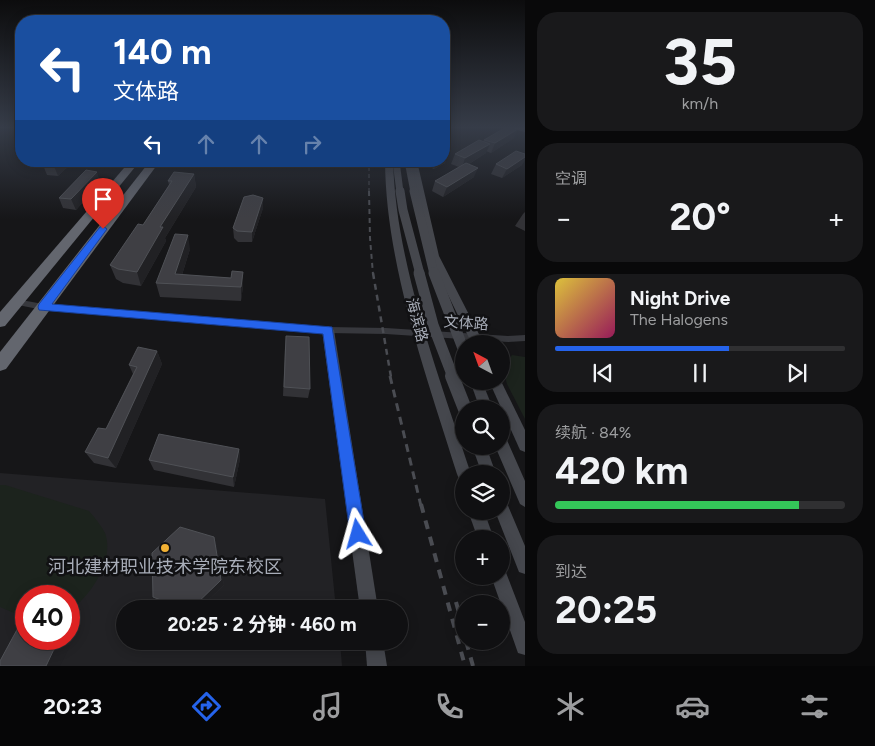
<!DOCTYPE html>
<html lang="zh">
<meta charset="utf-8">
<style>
body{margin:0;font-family:Figtree,"Noto Sans SC",sans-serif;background:#19191b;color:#f1f3f6;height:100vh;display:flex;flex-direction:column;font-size:19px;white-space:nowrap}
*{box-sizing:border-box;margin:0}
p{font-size:16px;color:#9c9d9f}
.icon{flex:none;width:28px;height:28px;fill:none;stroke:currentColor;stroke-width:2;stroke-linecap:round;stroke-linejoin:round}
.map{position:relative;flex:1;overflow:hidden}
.details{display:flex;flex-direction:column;gap:12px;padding:12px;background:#09090a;width:350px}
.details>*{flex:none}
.top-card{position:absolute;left:15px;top:15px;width:435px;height:152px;border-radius:20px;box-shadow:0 2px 12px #0003,0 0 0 1px #303032;background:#1a4fa0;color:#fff;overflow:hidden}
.needle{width:32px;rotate:319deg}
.fabs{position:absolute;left:455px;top:335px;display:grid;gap:10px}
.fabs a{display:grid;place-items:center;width:55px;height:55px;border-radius:50%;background:#101012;box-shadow:0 2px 12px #0003,0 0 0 1px #303032;font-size:25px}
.speed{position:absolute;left:15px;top:585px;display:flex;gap:10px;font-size:25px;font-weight:700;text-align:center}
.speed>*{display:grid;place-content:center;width:65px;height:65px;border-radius:50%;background:#101012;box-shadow:0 2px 12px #0003,0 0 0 1px #303032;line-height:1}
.speed .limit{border:8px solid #d22;background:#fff;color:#111}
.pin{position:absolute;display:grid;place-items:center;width:42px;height:42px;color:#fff;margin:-51px -21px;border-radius:50% 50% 50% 0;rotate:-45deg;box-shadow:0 0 5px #0007}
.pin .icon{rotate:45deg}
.me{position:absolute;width:55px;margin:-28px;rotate:352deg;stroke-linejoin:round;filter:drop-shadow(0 0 4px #0008)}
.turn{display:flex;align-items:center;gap:18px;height:105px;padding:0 15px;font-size:22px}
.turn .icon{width:65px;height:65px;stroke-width:2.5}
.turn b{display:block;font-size:35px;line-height:42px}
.lanes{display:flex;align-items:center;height:48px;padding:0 15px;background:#0003;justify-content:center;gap:25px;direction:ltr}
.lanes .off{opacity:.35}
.big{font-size:38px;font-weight:700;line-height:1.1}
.details .card{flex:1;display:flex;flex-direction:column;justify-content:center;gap:8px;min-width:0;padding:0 18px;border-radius:20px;background:#19191b}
.details .dial{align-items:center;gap:0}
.dial b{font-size:65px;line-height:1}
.song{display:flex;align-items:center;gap:15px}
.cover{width:60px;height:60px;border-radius:8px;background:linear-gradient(135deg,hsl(50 70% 55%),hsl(330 70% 35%))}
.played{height:5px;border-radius:2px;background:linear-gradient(90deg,#2563eb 60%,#303032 60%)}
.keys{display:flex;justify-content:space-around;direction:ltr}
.heat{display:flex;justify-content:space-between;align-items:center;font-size:28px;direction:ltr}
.charge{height:8px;border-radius:4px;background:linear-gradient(90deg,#34c759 84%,#303032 0)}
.trip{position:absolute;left:116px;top:600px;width:292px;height:50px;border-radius:25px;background:#101012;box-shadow:0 2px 12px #0003,0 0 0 1px #303032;font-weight:700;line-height:50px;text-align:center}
.dock{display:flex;height:80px;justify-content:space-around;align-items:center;background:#060607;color:#9c9d9f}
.dock .icon{width:35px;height:35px}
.dock .current{color:#2563eb}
.dock b{font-size:22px;color:#f1f3f6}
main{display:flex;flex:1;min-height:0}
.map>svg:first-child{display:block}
</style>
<main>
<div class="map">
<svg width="525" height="666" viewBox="0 0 525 666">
<rect width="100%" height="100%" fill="#161618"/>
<path fill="#222225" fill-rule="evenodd" d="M 0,473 L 325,499 L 336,609 L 125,609 L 125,641 L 340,641 L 342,666 L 0,666 ZM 26,596 L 69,596 L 69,639 L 26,639 Z"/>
<g fill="#1c231d">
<path d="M 512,355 L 525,357 L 525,419 L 507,384 L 503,369 Z"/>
<path d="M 0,485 L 5,485 L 89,511 C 95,518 101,525 105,533 C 115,560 91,595 71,610 L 77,614 L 69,633 L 69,596 L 26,596 L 26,618 L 0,607 Z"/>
</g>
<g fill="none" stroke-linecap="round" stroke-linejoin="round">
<path fill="#37383d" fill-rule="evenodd" d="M 16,299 L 43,304 L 328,327 L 386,328 L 508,336 L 525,335 L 525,341 L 508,342 L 386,334 L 328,333 L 43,310 L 13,304 L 12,302 Z"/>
<g fill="#45474d" fill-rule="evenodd">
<path d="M 504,126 L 525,128 L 525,132 L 505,127 Z"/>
<path d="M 385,161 L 393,161 C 396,265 439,376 471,474 L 464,474 L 464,481 L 459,479 L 457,474 C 426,374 386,266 385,161 Z"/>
<path d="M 409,161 L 417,161 L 439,256 L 484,344 L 472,344 L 429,256 Z"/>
<path d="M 328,326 L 334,330 L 378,609 L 360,609 L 322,330 Z"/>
<path d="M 470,381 L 482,381 L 493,409 L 480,409 Z"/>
<path d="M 489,381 L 501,381 L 525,430 L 525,452 L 520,450 Z"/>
<path d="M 501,437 L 506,438 L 525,481 L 525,507 L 520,504 L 495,446 L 501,446 Z"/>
<path d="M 472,446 L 486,446 L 496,474 L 482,474 Z"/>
<path d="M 501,498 L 506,501 L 525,546 L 525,574 L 519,572 L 495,511 L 501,511 Z"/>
<path d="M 468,511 L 484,511 L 494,539 L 478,539 Z"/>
<path d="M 501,568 L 505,570 L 525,622 L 525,655 L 518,653 L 491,576 L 501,576 Z"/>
<path d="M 365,641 L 383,641 L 387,666 L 367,666 Z"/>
</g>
<g fill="#63666e" fill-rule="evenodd">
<path d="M 130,161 L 140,161 L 5,326 L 0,327 L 0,312 Z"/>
<path d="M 150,161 L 160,161 L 6,369 L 0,371 L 0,352 Z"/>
</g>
<path stroke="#4a4c52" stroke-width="1" stroke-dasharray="4 3" stroke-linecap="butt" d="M 369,192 L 369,161"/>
<path stroke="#4a4c52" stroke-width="2" stroke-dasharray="5 4" stroke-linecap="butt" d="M 369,191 L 370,238 L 373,274"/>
<path stroke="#4a4c52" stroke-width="2.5" stroke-dasharray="6 5" stroke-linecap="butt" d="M 373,273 L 391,377"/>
<path stroke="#4a4c52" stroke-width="3" stroke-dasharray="8 6" stroke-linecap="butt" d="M 390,376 L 421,506"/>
<g stroke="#4a4c52" stroke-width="4" stroke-dasharray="9 8" stroke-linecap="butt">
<path d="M 421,504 L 465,666"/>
<path d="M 456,602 L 464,631"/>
<path d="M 466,641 L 473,666"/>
</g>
<g stroke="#45474d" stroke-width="7">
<path d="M 396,161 L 400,192"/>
<path d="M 408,161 L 414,192"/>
</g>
<g stroke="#45474d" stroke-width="9">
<path d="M 400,191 L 403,210 L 420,274"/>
<path d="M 414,191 L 434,274"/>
</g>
<g stroke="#45474d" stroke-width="11">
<path d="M 419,273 L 433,325 L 453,377"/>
<path d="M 434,273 L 464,351"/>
</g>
<path stroke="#45474d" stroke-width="14" d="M 452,376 L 465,409"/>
</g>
<g fill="#323236">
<path d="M 514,138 L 491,153 L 486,151 L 486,153 L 469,164 L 474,177 L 443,197 L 432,191 L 435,181 L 459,167 L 451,164 L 455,154 L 483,141 L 484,140 Z"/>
<path d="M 447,156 L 445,163 L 434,169 L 425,165 L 426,161 L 444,161 Z"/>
<path d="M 47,161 L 74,161 L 58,176 L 47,175 L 43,165 Z"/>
<path d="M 496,164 L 522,165 L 502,178 L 491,174 Z"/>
<path d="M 194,174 L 196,187 L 165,238 L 166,241 L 141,286 L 123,283 L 116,279 L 110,265 L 143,225 L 169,185 L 168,181 Z"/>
<path d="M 100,182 L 76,210 L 63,208 L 59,198 Z"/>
<path d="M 263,208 L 252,242 L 238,242 L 234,238 L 233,228 Z"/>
<path d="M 525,212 L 525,231 L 515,226 L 523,214 Z"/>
<path d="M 190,249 L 182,275 L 231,278 L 243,272 L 243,286 L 241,301 L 160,297 L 156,283 Z"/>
<path d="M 285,346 L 310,389 L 308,398 L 283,396 Z"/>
<path d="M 157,351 L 162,364 L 116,468 L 94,463 L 85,452 L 106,429 L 133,374 L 129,365 Z"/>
<path d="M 239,449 L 240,459 L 234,487 L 154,470 L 149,460 Z"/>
<path d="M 214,537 L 216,544 L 224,585 L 199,609 L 180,609 L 159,601 L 153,597 Z"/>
</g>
<g fill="#212124">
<path d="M 518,129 L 514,138 L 491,153 L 495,143 Z"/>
<path d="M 490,144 L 486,153 L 462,168 L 465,158 Z"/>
<path d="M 447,156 L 445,163 L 434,169 L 436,162 L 439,161 L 444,161 L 444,158 Z"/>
<path d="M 525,157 L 525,160 L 522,165 L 502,178 L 507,169 Z"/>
<path d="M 60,161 L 74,161 L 58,176 L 54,166 Z"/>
<path d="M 478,168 L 474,177 L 443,197 L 447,187 Z"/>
<path d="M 97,172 L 100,182 L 76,210 L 71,199 Z"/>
<path d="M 194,174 L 196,187 L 165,238 L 166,241 L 141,286 L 137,272 L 160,227 Z"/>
<path d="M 263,198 L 263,208 L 252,242 L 252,232 Z"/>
<path d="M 188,235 L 190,249 L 179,284 L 175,274 Z"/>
<path d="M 243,272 L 243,286 L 241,301 L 241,287 Z"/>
<path d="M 157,351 L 162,364 L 116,468 L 108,458 Z"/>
<path d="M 239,449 L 240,459 L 234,487 L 233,477 Z"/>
<path d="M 214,537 L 216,544 L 224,585 L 199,609 L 191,609 Z"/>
<path d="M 44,639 L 55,639 L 70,646 L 60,666 L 46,666 Z"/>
</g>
<g fill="#3f3f44" stroke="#4f5156">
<path d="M 508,126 L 518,129 L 495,143 L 484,140 Z"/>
<path d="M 479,140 L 490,144 L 465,158 L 455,154 Z"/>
<path d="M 516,151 L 525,154 L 525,157 L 507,169 L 496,164 Z"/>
<path d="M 47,161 L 60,161 L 54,166 L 43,165 Z"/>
<path d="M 466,163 L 478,168 L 447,187 L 435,181 Z"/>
<path d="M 86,170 L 97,172 L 71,199 L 59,198 Z"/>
<path d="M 174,172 L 194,174 L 160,227 L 163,227 L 137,272 L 118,269 L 110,265 L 138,224 L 143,225 L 172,181 L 168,181 Z"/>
<path d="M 253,195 L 263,198 L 252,232 L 237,231 L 233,228 L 244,197 Z"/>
<path d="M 175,234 L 188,235 L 175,274 L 231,278 L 232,271 L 243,272 L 241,287 L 156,283 Z"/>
<path d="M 286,336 L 309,337 L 310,389 L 284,387 Z"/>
<path d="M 138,347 L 157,351 L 108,458 L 85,452 L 98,428 L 106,429 L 137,367 L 129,365 Z"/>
<path d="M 159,434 L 239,449 L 233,477 L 149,460 Z"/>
<path d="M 180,527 L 214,537 L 221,580 L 191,609 L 185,609 L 153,597 L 152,553 Z"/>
<path d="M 19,626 L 26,630 L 26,639 L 44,639 L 56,645 L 46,666 L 0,666 L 0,661 Z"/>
</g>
<linearGradient id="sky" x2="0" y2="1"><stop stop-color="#0c0c0d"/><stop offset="0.58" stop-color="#363c48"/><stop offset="1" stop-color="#363c48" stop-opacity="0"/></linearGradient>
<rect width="525" height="219" fill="url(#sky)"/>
<path fill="#2563eb" stroke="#184099" d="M 103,226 L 107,229 L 52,304 L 332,327 L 366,534 L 364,540 L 358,543 L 352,540 L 350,534 L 323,334 L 39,310 L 38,307 L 39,304 L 100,227 Z"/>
<circle fill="#f2b134" stroke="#111113" stroke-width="2" cx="165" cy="548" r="5"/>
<g text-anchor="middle" stroke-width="5" stroke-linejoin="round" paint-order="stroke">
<g font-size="15" fill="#a8adb8" stroke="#111113">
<text transform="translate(417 320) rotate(75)" y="5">海滨路</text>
<text transform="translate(466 323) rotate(4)" y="5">文体路</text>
</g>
<g font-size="18" fill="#a8adb8" stroke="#111113">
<text x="165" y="573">河北建材职业技术学院东校区</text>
</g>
</g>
</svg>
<div class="fabs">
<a><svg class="needle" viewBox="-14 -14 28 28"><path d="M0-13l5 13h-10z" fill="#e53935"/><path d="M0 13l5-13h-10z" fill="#9c9d9f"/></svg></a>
<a><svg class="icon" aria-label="search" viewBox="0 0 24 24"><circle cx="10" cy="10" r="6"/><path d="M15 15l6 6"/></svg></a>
<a><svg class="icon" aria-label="layers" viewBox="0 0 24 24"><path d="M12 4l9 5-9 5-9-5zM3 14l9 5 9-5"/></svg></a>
<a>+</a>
<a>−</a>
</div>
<div class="speed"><div class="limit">40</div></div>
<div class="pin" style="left:103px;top:229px;background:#d93025"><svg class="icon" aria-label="arrive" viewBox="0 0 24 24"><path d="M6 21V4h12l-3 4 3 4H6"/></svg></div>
<svg class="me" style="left:358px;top:534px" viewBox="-20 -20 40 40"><path d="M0-17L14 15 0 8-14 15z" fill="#2563eb" stroke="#fff" stroke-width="4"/></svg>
<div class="trip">20:25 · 2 分钟 · 460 m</div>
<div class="top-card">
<div class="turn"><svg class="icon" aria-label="left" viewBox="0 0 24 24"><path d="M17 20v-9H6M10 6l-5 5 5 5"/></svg><div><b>140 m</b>文体路</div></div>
<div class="lanes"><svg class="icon" aria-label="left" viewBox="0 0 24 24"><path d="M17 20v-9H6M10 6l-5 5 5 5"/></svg><svg class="icon off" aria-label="ahead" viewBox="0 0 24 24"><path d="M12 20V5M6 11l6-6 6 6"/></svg><svg class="icon off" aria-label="ahead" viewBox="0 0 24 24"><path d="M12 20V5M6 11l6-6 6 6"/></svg><svg class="icon off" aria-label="right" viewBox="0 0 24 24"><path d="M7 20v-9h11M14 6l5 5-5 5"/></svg></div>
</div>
</div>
<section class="details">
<div class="card dial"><b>35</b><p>km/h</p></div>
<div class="card"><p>空调</p>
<div class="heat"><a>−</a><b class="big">20°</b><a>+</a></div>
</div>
<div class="card">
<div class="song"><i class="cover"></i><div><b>Night Drive</b><p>The Halogens</p></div></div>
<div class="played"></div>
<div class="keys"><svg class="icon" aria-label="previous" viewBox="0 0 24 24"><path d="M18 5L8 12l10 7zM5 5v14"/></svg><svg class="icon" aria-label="pause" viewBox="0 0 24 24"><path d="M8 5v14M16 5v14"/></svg><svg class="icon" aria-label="next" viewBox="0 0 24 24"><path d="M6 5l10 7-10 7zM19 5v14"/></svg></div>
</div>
<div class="card"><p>续航 · 84%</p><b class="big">420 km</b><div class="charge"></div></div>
<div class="card"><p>到达</p><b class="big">20:25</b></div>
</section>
</main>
<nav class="dock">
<b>20:23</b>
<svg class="icon current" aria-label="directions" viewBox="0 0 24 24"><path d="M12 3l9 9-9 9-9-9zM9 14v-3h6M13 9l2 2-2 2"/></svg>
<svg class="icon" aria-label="music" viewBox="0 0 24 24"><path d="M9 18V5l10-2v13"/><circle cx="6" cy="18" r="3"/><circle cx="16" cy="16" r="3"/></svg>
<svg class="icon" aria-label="phone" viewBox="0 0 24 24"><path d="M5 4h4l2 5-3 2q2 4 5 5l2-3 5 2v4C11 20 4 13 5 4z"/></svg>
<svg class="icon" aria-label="climate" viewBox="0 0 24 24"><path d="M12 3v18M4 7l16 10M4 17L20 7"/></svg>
<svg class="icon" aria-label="car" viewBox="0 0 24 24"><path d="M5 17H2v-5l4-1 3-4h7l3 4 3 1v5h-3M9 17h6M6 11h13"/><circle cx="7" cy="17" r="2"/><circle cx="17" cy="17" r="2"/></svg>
<svg class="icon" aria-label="filters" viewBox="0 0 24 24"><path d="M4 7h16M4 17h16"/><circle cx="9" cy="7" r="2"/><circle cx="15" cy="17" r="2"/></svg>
</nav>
